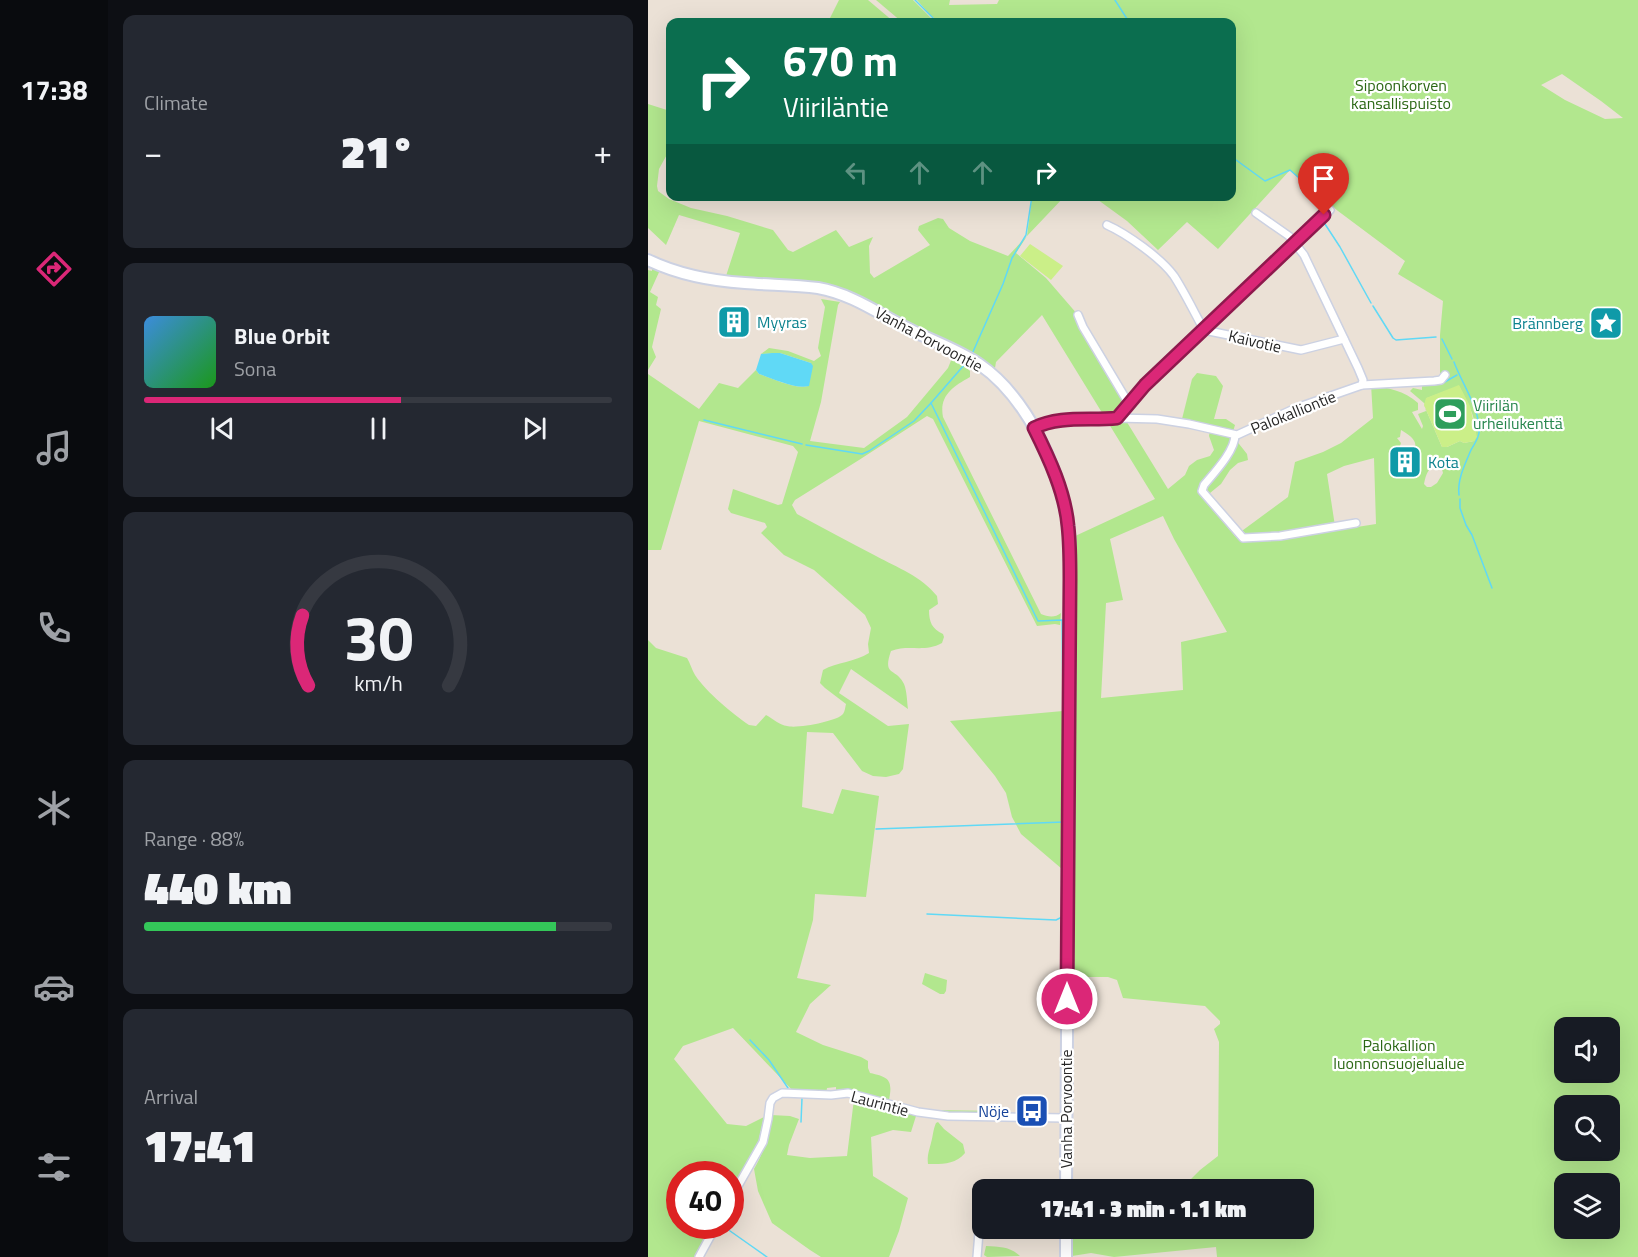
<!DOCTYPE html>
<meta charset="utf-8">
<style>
body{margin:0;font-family:"Titillium Web",sans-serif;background:#242831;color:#f1f3f6;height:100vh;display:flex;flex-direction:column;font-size:22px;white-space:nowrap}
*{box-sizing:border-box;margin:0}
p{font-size:20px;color:#9ea1a6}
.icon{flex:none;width:33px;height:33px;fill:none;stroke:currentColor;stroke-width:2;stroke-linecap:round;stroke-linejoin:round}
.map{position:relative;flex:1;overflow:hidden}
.drawer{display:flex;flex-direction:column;gap:15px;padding:15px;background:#0d0f14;width:540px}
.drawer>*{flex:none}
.top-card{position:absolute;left:18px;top:18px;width:570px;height:183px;border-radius:12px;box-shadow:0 6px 24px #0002;background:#0b6e4f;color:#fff;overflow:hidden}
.tools{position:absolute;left:906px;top:1017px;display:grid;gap:12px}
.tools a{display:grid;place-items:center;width:66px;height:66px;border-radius:12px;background:#171b24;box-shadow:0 6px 24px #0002;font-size:30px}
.speed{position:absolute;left:18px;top:1161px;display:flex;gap:12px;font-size:30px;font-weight:700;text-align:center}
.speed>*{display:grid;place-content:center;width:78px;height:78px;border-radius:50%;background:#171b24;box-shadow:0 6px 24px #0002;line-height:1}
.speed .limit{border:9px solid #d22;background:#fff;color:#111}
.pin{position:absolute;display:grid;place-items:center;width:51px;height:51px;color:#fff;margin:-62px -26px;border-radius:50% 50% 50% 0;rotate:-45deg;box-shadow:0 0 6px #0007}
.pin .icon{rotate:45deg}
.me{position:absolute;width:66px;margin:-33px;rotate:0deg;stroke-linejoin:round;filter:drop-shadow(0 0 4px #0008)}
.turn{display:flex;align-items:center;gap:21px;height:126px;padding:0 18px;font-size:27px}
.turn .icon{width:78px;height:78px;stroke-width:2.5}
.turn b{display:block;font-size:42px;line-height:51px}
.lanes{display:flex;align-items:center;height:57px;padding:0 18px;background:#0003;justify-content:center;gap:30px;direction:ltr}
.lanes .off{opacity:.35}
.big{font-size:45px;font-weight:800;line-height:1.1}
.drawer .tile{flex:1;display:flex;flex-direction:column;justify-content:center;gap:9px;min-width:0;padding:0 21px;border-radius:12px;background:#242831}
.drawer .dial{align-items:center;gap:0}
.dial svg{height:156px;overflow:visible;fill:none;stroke:#363941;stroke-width:7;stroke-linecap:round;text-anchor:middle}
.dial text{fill:#f1f3f6;stroke:none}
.song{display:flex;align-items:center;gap:18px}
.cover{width:72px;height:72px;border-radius:9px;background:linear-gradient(135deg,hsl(210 70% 55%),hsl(120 70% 35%))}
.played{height:6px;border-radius:3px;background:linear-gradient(90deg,#db2777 55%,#363941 55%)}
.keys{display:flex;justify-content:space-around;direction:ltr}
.heat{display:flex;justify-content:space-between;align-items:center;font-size:33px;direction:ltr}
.charge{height:9px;border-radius:4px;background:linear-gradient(90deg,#34c759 88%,#363941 0)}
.trip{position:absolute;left:324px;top:1179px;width:342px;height:60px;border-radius:12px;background:#171b24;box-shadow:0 6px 24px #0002;font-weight:800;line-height:60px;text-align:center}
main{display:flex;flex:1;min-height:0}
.tabs{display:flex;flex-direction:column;width:108px;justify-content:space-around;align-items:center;background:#090b0e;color:#9ea1a6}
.tabs .icon{width:42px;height:42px}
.tabs .selected{color:#db2777}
.tabs b{font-size:27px;color:#f1f3f6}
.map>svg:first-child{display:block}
</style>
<main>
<nav class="tabs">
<b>17:38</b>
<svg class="icon selected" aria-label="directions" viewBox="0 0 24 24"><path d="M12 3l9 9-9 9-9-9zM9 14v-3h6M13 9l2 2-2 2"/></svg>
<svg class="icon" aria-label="music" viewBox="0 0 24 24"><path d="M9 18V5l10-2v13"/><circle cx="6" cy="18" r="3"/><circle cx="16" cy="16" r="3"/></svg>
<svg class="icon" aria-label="phone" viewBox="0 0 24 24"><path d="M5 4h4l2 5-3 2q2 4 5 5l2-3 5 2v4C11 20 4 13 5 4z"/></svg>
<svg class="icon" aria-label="climate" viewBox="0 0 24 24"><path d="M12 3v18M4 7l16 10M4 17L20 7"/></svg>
<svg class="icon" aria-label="car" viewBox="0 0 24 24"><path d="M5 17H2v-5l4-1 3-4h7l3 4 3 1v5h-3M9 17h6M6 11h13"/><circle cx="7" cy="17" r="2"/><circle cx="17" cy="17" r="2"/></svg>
<svg class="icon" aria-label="filters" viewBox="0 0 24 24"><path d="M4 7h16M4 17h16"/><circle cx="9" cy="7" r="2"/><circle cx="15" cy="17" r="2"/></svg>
</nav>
<section class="drawer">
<div class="tile"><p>Climate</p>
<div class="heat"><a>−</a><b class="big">21°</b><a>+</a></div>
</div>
<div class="tile">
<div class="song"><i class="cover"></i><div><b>Blue Orbit</b><p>Sona</p></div></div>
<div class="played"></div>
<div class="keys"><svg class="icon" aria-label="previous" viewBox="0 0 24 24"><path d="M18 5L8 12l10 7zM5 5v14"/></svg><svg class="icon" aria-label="pause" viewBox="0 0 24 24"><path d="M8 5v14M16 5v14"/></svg><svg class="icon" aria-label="next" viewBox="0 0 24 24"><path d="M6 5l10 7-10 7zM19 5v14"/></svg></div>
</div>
<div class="tile dial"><svg viewBox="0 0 100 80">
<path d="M14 69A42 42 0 1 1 86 69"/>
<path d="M14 69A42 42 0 0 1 11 33" stroke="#db2777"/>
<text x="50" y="56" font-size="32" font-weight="700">30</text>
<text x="50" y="72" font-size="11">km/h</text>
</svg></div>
<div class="tile"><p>Range · 88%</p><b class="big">440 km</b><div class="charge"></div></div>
<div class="tile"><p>Arrival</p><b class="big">17:41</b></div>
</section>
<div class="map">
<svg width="990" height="1257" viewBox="0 0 990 1257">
<rect width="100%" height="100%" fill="#ebe1d6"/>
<g fill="#b2e78e" fill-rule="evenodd">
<path d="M 191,0 L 220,0 L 246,22 L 180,22 Z"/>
<path d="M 228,0 L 265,0 L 287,22 L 254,22 Z"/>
<path d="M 269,0 L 302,0 L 301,5 L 349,4 L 351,0 L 990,0 L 990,1257 L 569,1257 L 568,1247 L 466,1257 L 443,1253 L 424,1256 L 424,1229 L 656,1228 L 656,1190 L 540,1189 L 540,1182 L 552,1170 L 570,1156 L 571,1042 L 566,1029 L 572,1024 L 572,1021 L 557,1006 L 475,998 L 469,980 L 460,977 L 425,977 L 425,537 L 507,499 L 394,315 L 348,362 L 347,368 L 316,348 L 271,329 L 204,293 L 123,281 L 78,276 L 92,233 L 31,215 L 18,245 L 0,228 L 0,104 L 22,111 L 22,149 L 11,169 L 9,186 L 10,191 L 21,199 L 43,208 L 79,216 L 125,230 L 140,250 L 145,252 L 188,230 L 201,247 L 225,237 L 221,246 L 222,273 L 226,278 L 282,245 L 270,230 L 271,226 L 290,218 L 295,219 L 301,228 L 322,241 L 360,256 L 379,236 L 384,197 L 416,197 L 379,236 L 368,253 L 398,278 L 430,315 L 481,404 L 469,419 L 477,419 L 520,489 L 537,475 L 541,466 L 549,460 L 562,456 L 566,450 L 561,436 L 562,429 L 533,423 L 544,379 L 549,373 L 568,376 L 575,386 L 566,419 L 578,419 L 587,425 L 584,435 L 599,454 L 600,460 L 590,463 L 582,470 L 573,484 L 562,493 L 552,494 L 587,536 L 640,497 L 647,462 L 675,452 L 693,443 L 725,418 L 723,384 C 740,389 756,390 770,403 L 770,410 L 764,412 L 774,429 L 775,426 L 770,414 L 778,411 L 776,403 L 762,391 L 765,388 L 774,390 L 774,386 L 766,385 L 792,378 L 792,335 L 795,301 L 750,274 L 757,261 L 690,211 L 642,170 L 570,249 L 539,222 L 510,250 L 479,221 L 446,197 L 584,196 L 584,22 L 292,22 L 283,16 ZM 914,74 L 953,101 L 975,118 L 957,119 L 917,100 L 893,85 ZM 811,386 C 819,402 832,422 826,441 L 816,443 L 812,441 L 799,447 L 794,447 L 776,405 L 779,398 ZM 753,430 C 765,437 774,444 761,457 L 755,456 L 752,446 L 753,443 L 749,438 L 752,437 ZM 726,458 L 728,524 L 639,538 L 687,526 L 679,474 L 696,466 ZM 788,463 L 793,465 L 795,473 L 789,483 L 783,487 L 779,487 L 776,484 C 778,474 780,469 788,463 ZM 515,516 L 526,539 L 579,632 L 533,642 L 535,690 L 453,698 L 458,603 L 475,600 L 462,539 ZM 916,1028 L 962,1028 L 962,1072 L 916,1072 ZM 916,1106 L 962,1106 L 962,1150 L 916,1150 ZM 916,1184 L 962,1184 L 962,1228 L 916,1228 Z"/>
<path d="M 4,269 L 12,270 L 2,292 L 10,297 L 8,305 L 13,309 L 4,347 L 8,357 L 0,370 L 0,270 L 4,271 Z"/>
<path d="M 173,299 L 192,302 L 190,305 L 173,402 L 162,441 L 216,448 L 259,417 L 300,368 L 304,358 L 311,361 L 322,371 L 322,377 C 304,387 291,396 295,417 L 393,614 C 400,617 407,618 413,613 L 412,625 L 407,624 L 389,626 L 285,419 L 279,416 L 211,460 L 147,500 L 144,505 L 149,514 C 175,528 201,542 228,556 C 250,568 273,576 289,596 L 290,604 L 281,610 C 281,622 284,629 295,634 L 296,637 L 294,643 C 276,653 261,644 243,651 C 234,677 248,667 256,684 C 259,691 259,702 260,709 L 203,669 L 191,693 L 240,726 L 261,724 L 255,769 L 251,774 L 238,777 L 225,776 L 214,771 L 185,733 L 159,732 L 154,807 L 185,814 L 194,789 L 231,796 L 218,897 L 167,894 L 165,920 L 149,978 L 183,985 L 162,1004 L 148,1032 L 175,1045 L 213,1057 L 220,1061 L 220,1068 L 222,1073 C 241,1077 245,1080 241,1100 L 278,1110 L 358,1111 L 357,1114 L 282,1112 L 240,1101 L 240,1099 L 207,1092 L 207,1099 L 268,1116 L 263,1132 L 245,1130 L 223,1137 L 225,1176 L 260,1198 L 251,1231 L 241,1257 L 173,1257 L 162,1250 L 124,1223 L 110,1191 L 106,1169 C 116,1151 122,1136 123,1115 L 142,1116 L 151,1119 L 141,1145 L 139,1155 L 162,1158 L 199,1156 L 206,1099 L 191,1096 L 188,1094 L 188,1087 L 179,1088 L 178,1095 L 148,1094 L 85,1028 L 35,1046 L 26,1059 L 79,1124 L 98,1126 L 116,1117 L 110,1143 L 83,1191 L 82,1174 L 32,1174 L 32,1226 L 63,1226 L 46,1257 L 0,1257 L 0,640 L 8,648 L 39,658 C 42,663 44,670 47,675 C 59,693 84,713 101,725 L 108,726 L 118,715 C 125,719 132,725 139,726 C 149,729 190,721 195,714 C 197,711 197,708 198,704 L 177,688 L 172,683 L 175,670 C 189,662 207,662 221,653 L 220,644 L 223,628 L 217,615 L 166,570 L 136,555 L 113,533 L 119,527 L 117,523 L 83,513 L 80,509 L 85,489 L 130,505 L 134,504 L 150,452 L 145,446 L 51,421 L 13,550 L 0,550 L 0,374 L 51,409 L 71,383 L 90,388 L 108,370 L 111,374 C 124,378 148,390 160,386 L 163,363 L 132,353 L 113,354 L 121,348 L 140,351 L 166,361 L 173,356 L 170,348 L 177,307 Z"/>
<path d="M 415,711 L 414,869 L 373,834 L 364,817 L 358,793 L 347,776 L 302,721 Z"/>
<path d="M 277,973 L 299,980 L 298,991 L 296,994 L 292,994 L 274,984 Z"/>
<path d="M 290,1122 L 296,1129 L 315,1144 L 317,1153 C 307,1165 294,1164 280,1164 C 279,1155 281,1151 283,1143 C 285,1136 285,1130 288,1123 Z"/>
<path d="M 338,1246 C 352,1247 361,1246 372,1256 L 339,1257 L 336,1255 Z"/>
</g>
<g fill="#cbef88">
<path d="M 382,244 L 415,266 L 403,280 L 372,256 Z"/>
<path d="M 811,385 L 822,406 L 829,437 L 826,441 L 816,443 L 812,441 L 799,447 L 794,447 L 776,405 L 778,398 Z"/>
</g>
<path fill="#60d9f6" d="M 124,353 L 132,353 L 163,363 L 165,366 L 161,386 C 148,390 123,378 111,374 L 108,370 L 113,354 Z"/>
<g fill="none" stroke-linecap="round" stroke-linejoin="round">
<g stroke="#60d9f6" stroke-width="1.5">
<path d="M 267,0 L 289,22"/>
<path d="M 467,0 L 481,22"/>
<path d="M 584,157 L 617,181 L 642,170 L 684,207 L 682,208"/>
<path d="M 675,221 L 692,247 L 723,303"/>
<path d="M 725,306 L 745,338 L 748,340 L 788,337"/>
<path d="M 794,339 L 804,359"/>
<path d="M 324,354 L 355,284 L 364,258 L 378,235 L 384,196"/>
<path d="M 806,362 C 814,384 833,410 831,433 C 830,439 826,445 823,450 C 817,464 809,480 811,495"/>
<path d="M 795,383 L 809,375"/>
<path d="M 283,403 L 390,621 L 414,620 L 415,699"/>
<path d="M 56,420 L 154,444"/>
<path d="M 158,445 L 214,454 L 221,451 L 266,421 L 283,403 L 317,364"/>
<path d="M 812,499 L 812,508 L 818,525 L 824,535 L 844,588"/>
<path d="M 415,705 L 416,723"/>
<path d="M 228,829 L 416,822"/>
<path d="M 279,914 L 408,920 L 414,917 L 415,888"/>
<path d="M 102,1040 L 121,1060 L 140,1088"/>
<path d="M 153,1122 L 154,1098"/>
<path d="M 27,1199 L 32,1202"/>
<path d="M 75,1226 L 119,1257"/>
</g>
<defs>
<g id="street">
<path d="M 459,225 C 479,234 513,258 526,276 C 537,293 546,312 556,330"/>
<path d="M 430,315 L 435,327 L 481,404"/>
<path d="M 556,330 L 653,350 L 696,339"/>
<path d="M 714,385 L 786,381 L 793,380 L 797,375"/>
<path d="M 469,418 L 497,385 L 682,210"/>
<path d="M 386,428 L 399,422 L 411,420 L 469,418 L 509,419 L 541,424 L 589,435 L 648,408 L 714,385 L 715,380 L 710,368 L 656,255 L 641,236 L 608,213"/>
<path d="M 587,435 C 587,451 566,473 556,485 L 554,491 L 595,538 L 632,536 L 708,523"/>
<path d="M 82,1200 L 115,1142 L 120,1119 L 122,1103 L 125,1098 L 134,1093 L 183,1095 L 200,1093 L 270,1112 L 300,1116 L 418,1118"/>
<path d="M 51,1257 L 68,1226"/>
<path d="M 329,1257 L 331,1232 L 334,1225"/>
</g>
<g id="secondary">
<path d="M 0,260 C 29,274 65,281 97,283 C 121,285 146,285 170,288 C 204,294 231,314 261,329 C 284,341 309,349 331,364 C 379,397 411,467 420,524 C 423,541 422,561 422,579 L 418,1190"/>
<path d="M 418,1257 L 418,1228"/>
</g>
</defs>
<use href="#street" stroke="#ccd1e2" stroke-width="10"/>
<use href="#secondary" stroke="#ccd1e2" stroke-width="14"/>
<use href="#street" stroke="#fff" stroke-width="7"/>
<use href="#secondary" stroke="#fff" stroke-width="10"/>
</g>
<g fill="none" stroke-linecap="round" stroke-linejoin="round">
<defs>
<path id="route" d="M 419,999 L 422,579 C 422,561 422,544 420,526 C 417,492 401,458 386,428 C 412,415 442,421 469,418 L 497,385 L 676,215"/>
</defs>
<use href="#route" stroke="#8e194d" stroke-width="15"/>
<use href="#route" stroke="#db2777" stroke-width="10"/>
</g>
<defs>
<symbol id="building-square" viewBox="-11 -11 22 22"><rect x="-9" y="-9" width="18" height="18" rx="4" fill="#0f9aa8" stroke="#fff"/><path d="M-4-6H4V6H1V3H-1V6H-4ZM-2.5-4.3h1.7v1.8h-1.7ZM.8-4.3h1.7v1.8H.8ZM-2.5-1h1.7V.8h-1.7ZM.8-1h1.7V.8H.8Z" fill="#fff"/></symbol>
<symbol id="sight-square" viewBox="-11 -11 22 22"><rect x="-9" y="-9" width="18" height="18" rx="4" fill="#0f9aa8" stroke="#fff"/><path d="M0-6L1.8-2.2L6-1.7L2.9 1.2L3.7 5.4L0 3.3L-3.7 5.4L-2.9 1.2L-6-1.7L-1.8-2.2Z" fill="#fff"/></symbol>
<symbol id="stadium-square" viewBox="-11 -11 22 22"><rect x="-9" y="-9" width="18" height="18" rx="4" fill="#2e9e5b" stroke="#fff"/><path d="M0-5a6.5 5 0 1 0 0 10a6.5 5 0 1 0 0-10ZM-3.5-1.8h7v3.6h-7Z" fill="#fff"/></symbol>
<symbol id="bus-square" viewBox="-11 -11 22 22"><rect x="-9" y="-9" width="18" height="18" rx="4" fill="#1a4fb4" stroke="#fff"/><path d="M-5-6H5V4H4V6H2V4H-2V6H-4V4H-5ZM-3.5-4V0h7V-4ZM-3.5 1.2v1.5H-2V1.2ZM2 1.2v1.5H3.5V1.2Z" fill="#fff"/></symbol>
</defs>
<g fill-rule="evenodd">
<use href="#building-square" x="67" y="303" width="38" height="38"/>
<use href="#sight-square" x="939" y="304" width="38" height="38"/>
<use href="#stadium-square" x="783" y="395" width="38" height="38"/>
<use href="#building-square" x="738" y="443" width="38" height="38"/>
<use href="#bus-square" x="365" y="1092" width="38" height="38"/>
</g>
<g text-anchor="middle" stroke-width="4.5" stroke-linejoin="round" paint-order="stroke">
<g font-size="16" fill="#2b6714" stroke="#fff">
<text x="753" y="91">Sipoonkorven<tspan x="753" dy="18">kansallispuisto</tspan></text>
<text x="751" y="1051">Palokallion<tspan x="751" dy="18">luonnonsuojelualue</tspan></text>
</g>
<g font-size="16" fill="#0d838f" stroke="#fff" text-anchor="start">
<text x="109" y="328">Myyras</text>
<text x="935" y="329" text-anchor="end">Brännberg</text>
<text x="780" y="468">Kota</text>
</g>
<g font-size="16" fill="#272727" stroke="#fff">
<text transform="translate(281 339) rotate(28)" y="6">Vanha Porvoontie</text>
<text transform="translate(607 341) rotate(13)" y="6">Kaivotie</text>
<text transform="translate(645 412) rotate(-22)" y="6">Palokalliontie</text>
<text transform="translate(232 1103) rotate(15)" y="6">Laurintie</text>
<text transform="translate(418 1109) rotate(-90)" y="6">Vanha Porvoontie</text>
</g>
<g font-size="16" fill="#27864d" stroke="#fff" text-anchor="start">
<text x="825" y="411">Viirilän<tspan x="825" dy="18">urheilukenttä</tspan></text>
</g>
<g font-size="16" fill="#164399" stroke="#fff" text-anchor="end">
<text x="361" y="1117">Nöje</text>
</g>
</g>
</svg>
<div class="tools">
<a><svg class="icon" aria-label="sound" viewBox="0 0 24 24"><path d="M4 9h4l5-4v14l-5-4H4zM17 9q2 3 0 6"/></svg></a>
<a><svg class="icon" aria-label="search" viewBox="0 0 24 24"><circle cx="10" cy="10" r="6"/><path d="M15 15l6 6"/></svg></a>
<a><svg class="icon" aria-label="layers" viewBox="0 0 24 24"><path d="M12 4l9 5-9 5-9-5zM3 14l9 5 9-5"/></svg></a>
</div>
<div class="speed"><div class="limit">40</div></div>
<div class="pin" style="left:676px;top:215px;background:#d93025"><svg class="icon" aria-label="arrive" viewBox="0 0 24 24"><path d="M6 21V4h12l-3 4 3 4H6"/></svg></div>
<svg class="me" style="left:419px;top:999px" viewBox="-20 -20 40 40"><circle r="17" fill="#db2777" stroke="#fff" stroke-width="3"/><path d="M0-11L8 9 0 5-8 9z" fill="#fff"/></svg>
<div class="trip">17:41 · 3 min · 1.1 km</div>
<div class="top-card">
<div class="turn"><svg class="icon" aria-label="right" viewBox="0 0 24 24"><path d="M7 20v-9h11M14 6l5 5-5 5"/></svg><div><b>670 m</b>Viiriläntie</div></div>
<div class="lanes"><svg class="icon off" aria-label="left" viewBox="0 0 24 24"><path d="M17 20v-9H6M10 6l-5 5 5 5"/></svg><svg class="icon off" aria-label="ahead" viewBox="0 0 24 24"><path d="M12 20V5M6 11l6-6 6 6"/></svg><svg class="icon off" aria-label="ahead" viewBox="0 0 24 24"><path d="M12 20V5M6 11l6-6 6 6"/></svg><svg class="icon" aria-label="right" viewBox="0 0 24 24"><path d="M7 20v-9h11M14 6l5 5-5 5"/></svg></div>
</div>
</div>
</main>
